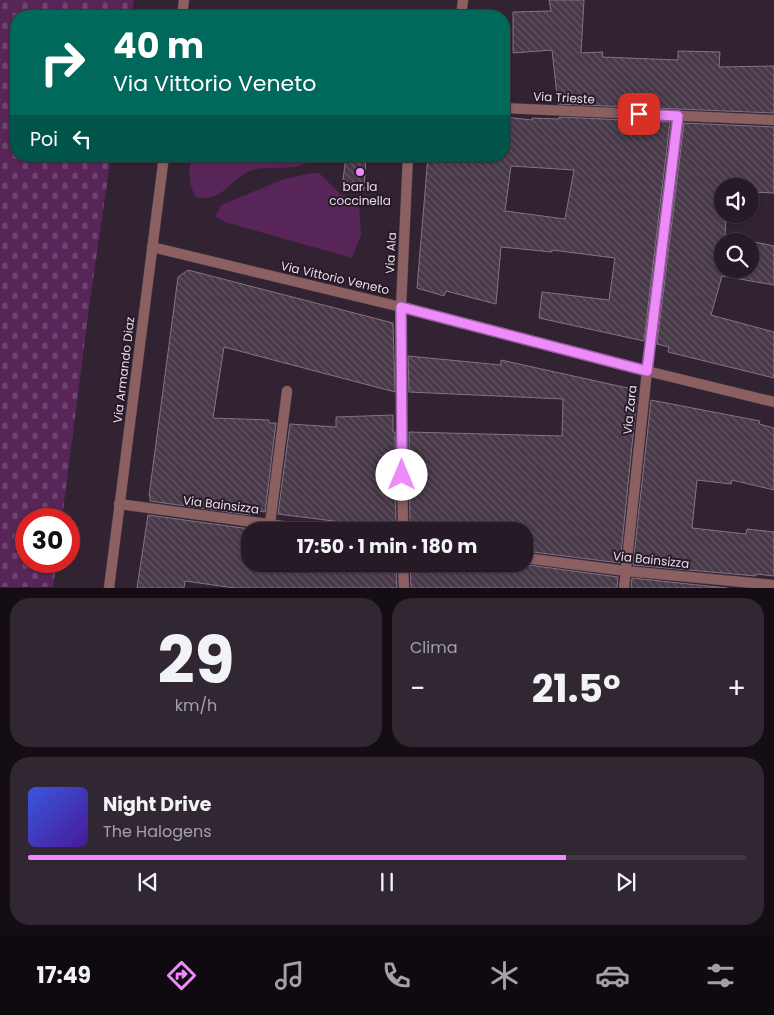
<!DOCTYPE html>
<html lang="it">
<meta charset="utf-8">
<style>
body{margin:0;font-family:Poppins,sans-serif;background:#312732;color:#f1f3f6;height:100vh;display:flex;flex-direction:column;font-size:19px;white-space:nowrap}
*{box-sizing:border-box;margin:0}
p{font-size:16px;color:#a3a1a7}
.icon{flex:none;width:28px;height:28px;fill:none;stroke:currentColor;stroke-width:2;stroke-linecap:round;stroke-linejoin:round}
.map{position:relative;height:588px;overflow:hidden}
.drawer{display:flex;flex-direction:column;gap:10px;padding:10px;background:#140e14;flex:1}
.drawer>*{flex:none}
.hud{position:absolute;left:10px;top:10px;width:500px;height:152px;border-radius:20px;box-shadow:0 1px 4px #0004,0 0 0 1px #423842;background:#00695c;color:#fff;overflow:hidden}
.buttons{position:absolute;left:714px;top:178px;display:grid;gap:10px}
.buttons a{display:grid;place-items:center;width:45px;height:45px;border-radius:50%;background:#251a25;box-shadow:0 1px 4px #0004,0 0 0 1px #423842;font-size:25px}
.speed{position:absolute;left:15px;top:508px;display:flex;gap:10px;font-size:25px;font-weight:700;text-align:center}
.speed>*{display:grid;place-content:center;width:65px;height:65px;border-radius:50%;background:#251a25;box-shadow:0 1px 4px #0004,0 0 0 1px #423842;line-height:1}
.speed .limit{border:8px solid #d22;background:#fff;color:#111}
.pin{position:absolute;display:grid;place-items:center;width:42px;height:42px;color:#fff;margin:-21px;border-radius:10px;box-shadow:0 2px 8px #0006}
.me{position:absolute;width:55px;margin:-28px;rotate:0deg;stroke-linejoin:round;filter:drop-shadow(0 0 4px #0008)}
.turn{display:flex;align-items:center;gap:18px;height:105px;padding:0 20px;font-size:22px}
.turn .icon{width:65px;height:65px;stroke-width:2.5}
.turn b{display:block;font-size:35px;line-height:42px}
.then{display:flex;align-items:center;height:48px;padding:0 20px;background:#0003;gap:10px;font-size:19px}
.big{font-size:38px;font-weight:700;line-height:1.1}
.drawer .tile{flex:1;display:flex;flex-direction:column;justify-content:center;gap:8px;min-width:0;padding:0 18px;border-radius:20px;background:#312732}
.drawer .dial{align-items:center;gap:0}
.dial b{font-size:65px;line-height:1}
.song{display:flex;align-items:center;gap:15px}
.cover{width:60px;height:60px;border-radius:8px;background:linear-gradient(135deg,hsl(230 70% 55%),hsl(260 70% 35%))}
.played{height:5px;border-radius:2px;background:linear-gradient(90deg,#ed8cf9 75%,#423842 75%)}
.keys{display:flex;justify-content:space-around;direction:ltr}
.heat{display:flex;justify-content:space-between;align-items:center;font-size:28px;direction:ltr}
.drawer .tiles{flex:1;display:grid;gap:10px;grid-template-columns:1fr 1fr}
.tile:last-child{grid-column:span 2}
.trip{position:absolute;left:241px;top:522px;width:292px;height:50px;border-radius:20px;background:#251a25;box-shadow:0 1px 4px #0004,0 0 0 1px #423842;font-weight:700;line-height:50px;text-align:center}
.tabs{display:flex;height:80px;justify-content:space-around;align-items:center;background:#0f0a0f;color:#a3a1a7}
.tabs .icon{width:35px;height:35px}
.tabs .on{color:#ed8cf9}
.tabs b{font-size:22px;color:#f1f3f6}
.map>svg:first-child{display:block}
</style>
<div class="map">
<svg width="774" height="588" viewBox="0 0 774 588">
<defs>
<pattern id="cemetery-stones" width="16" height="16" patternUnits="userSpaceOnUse" patternTransform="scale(1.25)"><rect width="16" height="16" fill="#582559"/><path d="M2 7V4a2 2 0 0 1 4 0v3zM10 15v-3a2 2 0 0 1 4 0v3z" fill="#704471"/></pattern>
<pattern id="building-back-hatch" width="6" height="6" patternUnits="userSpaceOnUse" patternTransform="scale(1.25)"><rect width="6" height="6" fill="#483948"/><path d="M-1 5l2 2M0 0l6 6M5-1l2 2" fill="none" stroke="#625562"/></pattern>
</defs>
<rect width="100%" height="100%" fill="#312331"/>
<g fill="#582559">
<path d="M 192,156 L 313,156 C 300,175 269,163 250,171 C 229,180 223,203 196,197 C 188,184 188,171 192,156 Z"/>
<path d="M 312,173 L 319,173 L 340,194 L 359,202 L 361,235 L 352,258 L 228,223 L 215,217 L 221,205 L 284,179 Z"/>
</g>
<path fill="url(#cemetery-stones)" d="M 0,0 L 134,0 L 132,16 L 16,16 L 16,156 L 111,156 L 89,308 L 62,519 L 26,519 L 26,561 L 57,561 L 53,587 L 0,587 Z"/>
<g fill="url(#building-back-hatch)" stroke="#847384" fill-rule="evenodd">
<path d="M 549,0 L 584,0 L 581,53 L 603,52 L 602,57 L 678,60 L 678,51 L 720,52 L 719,67 L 774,66 L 774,113 L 558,104 L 552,50 L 513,53 L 513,12 L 551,11 Z"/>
<path d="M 504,117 L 532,120 L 532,118 L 559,119 L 559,117 L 670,122 L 644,341 L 539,318 L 542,292 L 609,300 L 615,258 L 552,250 L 552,252 L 501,247 L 496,304 L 446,291 L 444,296 L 417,288 L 428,156 L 504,156 ZM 511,166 L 574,170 L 565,219 L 505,211 Z"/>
<path d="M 684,123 L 774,127 L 774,193 L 750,192 L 750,186 L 722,186 L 722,214 L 726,214 L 725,237 L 750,241 L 722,241 L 722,269 L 750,269 L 750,241 L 774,246 L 774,285 L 722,276 L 711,315 L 774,332 L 774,378 L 668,352 L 669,347 L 657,344 Z"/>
<path d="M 346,156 L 366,156 L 364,190 L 348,187 L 343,180 Z"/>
<path d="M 188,270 L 393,323 L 395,392 L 224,347 L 213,418 L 269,420 L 269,423 L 276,423 L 265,512 L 250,510 L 250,515 L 150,501 L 150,496 L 149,496 L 178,277 Z"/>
<path d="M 408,356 L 501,365 L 501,360 L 632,389 L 631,396 L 637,397 L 620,563 L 525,551 L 525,531 L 410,531 L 409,432 L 562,436 L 563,399 L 409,392 Z"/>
<path d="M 651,400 L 760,421 L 759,424 L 774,428 L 774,490 L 732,480 L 731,484 L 697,480 L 692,528 L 746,534 L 747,529 L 774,532 L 774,576 L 756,574 L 756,576 L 633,565 Z"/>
<path d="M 393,415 L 393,432 L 395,432 L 396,529 L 278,514 L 290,424 L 336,427 L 336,417 Z"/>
<path d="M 148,515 L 250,529 L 250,564 L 396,564 L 397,588 L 235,588 L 185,581 L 184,588 L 137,588 Z"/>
<path d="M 410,564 L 521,564 L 618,577 L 617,588 L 411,588 Z"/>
<path d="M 632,578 L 727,588 L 631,588 Z"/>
</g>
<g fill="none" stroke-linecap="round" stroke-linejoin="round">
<defs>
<g id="minor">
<path d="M 182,16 L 184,0"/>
<path d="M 461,16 L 463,0"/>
<path d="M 504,108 L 774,120"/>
<path d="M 152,247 L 401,307 L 647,371 L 774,402"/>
<path d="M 119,504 L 320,531"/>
<path d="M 270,524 L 287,391"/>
<path d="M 403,531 L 401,307 L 408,156"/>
<path d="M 525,558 L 626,571 L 774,585"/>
<path d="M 403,564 L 404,588"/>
<path d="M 109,588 L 164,156"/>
<path d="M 624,588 L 647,371 L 678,116"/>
</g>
</defs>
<use href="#minor" stroke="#4e414e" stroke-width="11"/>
<use href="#minor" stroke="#8c5f61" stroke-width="10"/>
</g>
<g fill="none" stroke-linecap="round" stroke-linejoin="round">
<defs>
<path id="route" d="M 402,475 L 401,307 L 647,371 L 678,116 L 639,114"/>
</defs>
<use href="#route" stroke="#9a5ba2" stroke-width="12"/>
<use href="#route" stroke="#ed8cf9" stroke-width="9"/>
</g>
<circle fill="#ed8cf9" stroke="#271927" stroke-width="2" cx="360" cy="172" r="5"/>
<g text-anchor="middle" stroke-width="4" stroke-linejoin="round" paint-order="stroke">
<g font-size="12" fill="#e8dee7" stroke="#271927">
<text transform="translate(564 98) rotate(3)" y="4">Via Trieste</text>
<text transform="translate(391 253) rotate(-87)" y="4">Via Ala</text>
<text transform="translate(335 278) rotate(13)" y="4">Via Vittorio Veneto</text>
<text transform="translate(124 370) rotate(-83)" y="4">Via Armando Diaz</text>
<text transform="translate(630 410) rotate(-84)" y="4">Via Zara</text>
<text transform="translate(221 505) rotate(7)" y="4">Via Bainsizza</text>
<text transform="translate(651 560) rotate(6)" y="4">Via Bainsizza</text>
</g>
<g font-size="12" fill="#e8dee7" stroke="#271927">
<text x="360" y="191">bar la<tspan x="360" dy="14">coccinella</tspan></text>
</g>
</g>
</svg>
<div class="buttons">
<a><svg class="icon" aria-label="sound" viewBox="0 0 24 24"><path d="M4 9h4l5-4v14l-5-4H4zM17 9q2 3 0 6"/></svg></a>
<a><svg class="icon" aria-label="search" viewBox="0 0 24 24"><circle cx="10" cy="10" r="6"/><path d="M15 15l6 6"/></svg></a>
</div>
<div class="speed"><div class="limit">30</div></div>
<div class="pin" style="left:639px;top:114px;background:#d93025"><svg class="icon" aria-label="arrive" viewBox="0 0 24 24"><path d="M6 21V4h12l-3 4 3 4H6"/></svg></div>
<svg class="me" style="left:402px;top:475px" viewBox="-20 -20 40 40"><circle r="19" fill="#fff"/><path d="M0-13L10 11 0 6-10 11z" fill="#ed8cf9"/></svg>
<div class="trip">17:50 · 1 min · 180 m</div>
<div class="hud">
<div class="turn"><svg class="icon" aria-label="right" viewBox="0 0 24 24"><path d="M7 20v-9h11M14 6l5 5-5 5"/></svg><div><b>40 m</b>Via Vittorio Veneto</div></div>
<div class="then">Poi<svg class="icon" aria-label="left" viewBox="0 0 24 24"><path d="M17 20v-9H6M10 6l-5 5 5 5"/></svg></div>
</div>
</div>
<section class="drawer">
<div class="tiles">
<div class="tile dial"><b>29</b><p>km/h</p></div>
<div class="tile"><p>Clima</p>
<div class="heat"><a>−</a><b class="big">21.5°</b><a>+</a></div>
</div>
<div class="tile">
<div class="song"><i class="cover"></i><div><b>Night Drive</b><p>The Halogens</p></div></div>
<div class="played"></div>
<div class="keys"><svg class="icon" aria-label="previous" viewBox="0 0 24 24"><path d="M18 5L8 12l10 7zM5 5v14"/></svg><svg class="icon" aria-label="pause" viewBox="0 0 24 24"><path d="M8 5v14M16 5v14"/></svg><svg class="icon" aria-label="next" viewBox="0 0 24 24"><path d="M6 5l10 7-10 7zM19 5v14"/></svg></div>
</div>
</div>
</section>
<nav class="tabs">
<b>17:49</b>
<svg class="icon on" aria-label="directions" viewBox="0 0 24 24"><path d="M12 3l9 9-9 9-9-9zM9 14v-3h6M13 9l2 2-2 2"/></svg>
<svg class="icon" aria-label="music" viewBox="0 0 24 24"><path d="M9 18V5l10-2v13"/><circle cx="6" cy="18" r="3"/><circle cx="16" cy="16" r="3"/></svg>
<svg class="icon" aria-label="phone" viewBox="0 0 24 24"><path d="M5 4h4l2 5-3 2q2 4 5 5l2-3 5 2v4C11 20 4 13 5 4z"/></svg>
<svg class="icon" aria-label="climate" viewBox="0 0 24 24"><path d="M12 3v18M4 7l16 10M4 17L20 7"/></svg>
<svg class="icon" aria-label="car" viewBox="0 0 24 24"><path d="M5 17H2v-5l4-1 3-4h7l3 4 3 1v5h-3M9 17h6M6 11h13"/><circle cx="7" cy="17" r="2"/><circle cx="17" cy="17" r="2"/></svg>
<svg class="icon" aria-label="filters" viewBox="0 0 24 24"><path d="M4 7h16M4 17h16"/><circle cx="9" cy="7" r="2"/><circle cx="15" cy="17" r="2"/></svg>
</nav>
